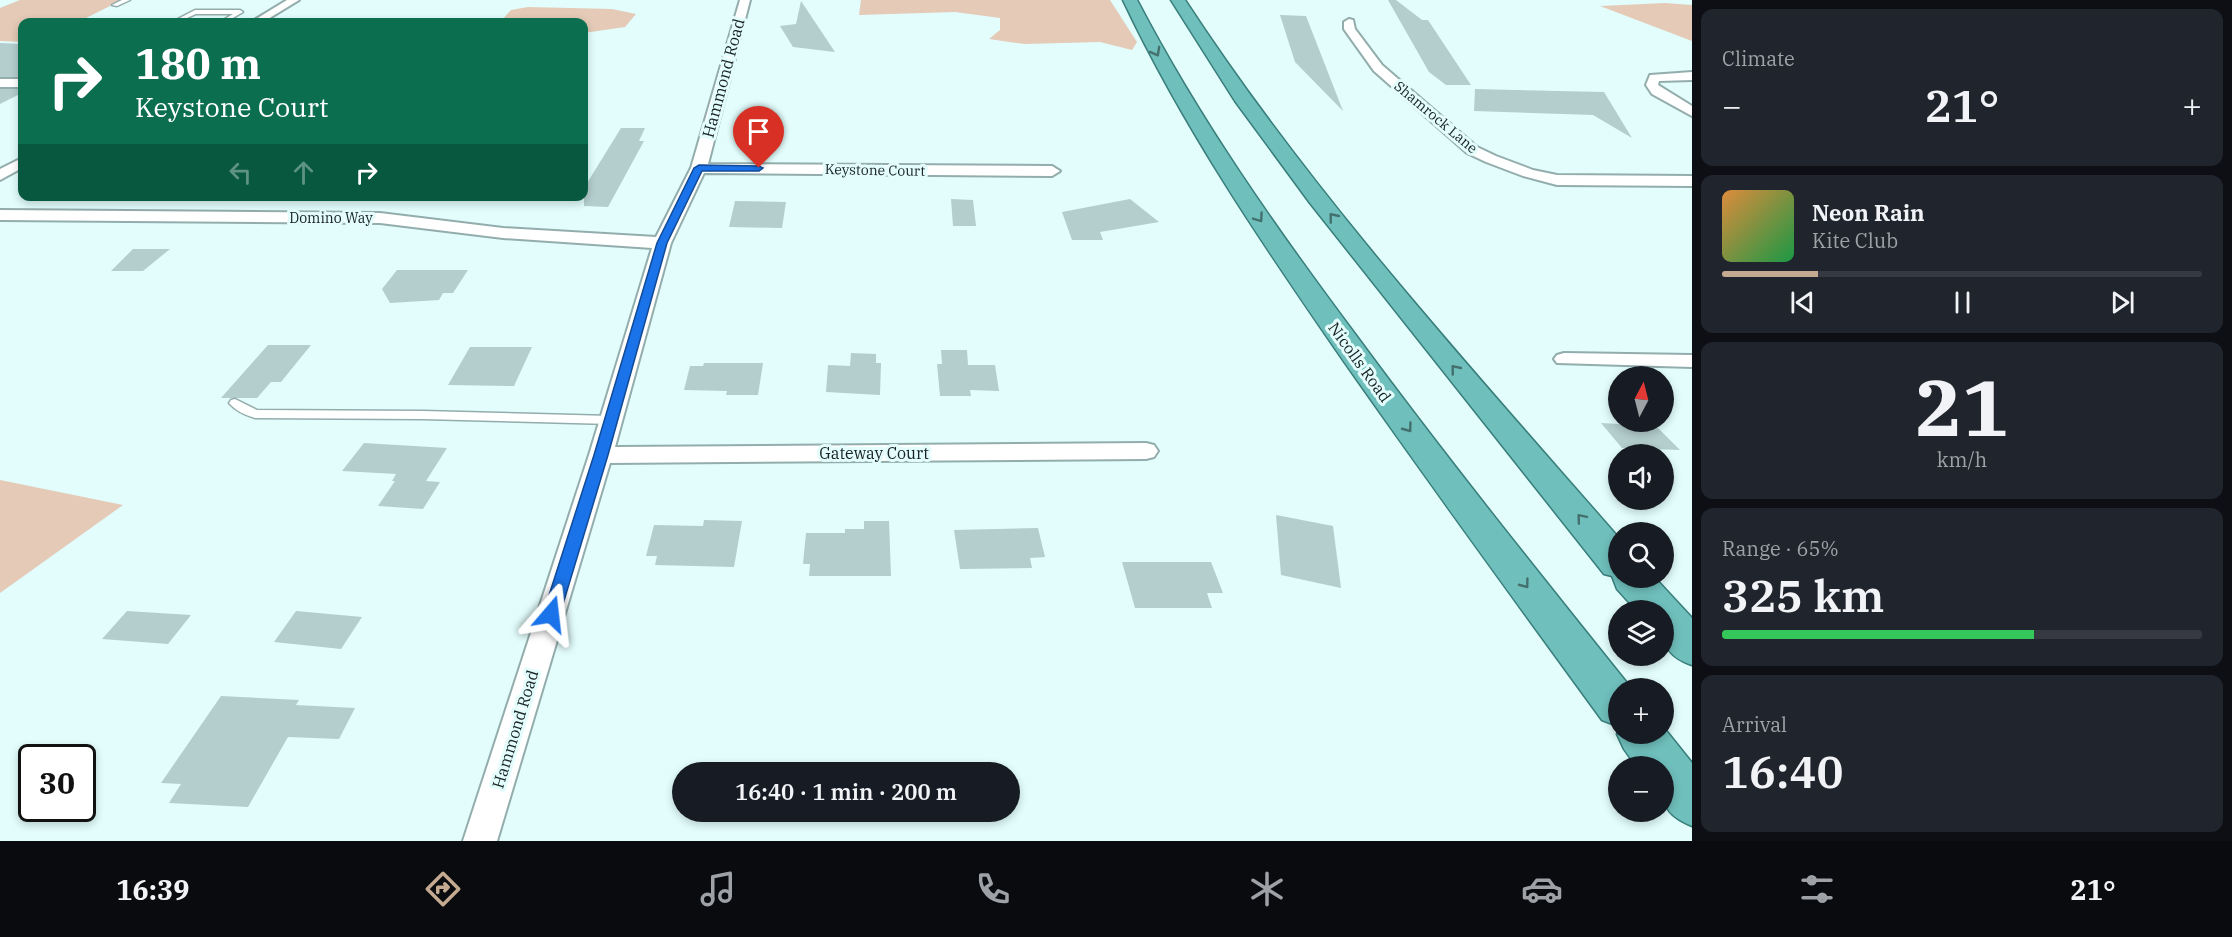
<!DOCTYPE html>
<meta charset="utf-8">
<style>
body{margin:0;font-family:"IBM Plex Serif",serif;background:#20242c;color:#f1f3f6;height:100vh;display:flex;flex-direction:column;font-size:22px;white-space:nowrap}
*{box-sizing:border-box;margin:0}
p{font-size:20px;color:#9ea1a6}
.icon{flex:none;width:33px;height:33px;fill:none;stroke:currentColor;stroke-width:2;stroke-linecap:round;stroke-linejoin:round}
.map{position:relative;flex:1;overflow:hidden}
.details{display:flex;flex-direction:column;gap:9px;padding:9px;background:#0d0f14;width:540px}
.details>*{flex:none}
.top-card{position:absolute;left:18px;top:18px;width:570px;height:183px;border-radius:12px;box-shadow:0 3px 9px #0003;background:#0b6e4f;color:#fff;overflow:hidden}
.needle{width:39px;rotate:7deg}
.tools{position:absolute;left:1608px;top:366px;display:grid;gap:12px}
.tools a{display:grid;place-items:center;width:66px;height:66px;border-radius:50%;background:#171b24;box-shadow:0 3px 9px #0003;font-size:30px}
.speed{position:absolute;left:18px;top:744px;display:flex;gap:12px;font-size:30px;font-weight:700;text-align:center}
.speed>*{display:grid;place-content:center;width:78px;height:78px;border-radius:50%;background:#171b24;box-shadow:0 3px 9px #0003;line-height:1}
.speed .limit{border:3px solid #111;border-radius:9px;background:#fff;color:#111}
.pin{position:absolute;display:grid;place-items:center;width:51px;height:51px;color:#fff;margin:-62px -26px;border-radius:50% 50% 50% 0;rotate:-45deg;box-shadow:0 0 6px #0007}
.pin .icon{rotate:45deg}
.me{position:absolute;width:66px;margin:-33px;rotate:17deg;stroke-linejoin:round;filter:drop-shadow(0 0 4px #0008)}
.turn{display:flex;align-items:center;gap:21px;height:126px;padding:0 18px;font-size:27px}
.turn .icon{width:78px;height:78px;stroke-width:2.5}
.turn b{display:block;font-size:42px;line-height:51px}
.lanes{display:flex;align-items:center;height:57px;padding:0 18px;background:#0003;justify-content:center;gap:30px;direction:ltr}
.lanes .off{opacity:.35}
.big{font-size:45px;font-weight:600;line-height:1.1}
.details .widget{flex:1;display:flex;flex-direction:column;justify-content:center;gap:9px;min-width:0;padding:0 21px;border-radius:12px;background:#20242c}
.details .dial{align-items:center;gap:0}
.dial b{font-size:78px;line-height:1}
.song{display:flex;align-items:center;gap:18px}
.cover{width:72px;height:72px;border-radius:9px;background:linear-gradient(135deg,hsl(30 70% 55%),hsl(140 70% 35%))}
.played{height:6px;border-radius:3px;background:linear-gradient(90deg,#c5aa92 20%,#363941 20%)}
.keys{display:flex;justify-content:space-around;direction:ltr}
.heat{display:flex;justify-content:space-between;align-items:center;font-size:33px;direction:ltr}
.charge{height:9px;border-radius:4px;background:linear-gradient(90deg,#34c759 65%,#363941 0)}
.trip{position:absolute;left:672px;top:762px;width:348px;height:60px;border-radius:30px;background:#171b24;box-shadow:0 3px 9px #0003;font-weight:600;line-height:60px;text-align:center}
.dock{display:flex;height:96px;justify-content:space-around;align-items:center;background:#090b0e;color:#9ea1a6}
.dock .icon{width:42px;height:42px}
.dock .selected{color:#c5aa92}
.dock b{font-size:27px;color:#f1f3f6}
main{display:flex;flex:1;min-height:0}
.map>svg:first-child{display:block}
</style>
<main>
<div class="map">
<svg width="1692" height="841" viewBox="0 0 1692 841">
<rect width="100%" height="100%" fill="#e2fdfc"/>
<g fill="#e4cab7">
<path d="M 20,0 L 122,0 L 78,22 L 22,22 L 22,42 L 0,41 L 0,8 Z"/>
<path d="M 861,0 L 1110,0 L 1137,42 L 1132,50 L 1100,42 L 1024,44 L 989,39 L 1000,30 L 1000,18 L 955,12 L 859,15 Z"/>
<path d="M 1665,3 L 1692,5 L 1692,41 L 1600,6 Z"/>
<path d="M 528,7 L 612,9 L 636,14 L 625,27 L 584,33 L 584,22 L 500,22 L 511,10 Z"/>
<path d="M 0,480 L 123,505 L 0,593 Z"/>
</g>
<g fill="#b3cecd">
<path d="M 1388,0 L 1396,0 L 1422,20 L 1428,20 L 1471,85 L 1446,85 L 1429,72 Z"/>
<path d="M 801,1 L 835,52 L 793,47 L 780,26 L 796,24 Z"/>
<path d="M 1280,15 L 1306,16 L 1343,111 L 1295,62 Z"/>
<path d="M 0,43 L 22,44 L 22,77 L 0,77 Z"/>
<path d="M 0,89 L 22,89 L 22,93 L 0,104 Z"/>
<path d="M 1475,89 L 1604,92 L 1632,138 L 1593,115 L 1474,111 Z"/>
<path d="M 621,128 L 645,128 L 639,141 L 644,141 L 608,207 L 584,206 L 584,188 Z"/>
<path d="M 951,199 L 973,200 L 976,226 L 953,226 Z"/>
<path d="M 1130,199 L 1159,222 L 1100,232 L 1103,240 L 1072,240 L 1062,212 Z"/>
<path d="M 735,201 L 786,202 L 782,228 L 729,227 Z"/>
<path d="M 133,249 L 170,249 L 143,271 L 111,271 Z"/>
<path d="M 397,270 L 468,270 L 453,293 L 443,293 L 439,300 L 390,303 L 382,289 Z"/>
<path d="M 268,345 L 311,345 L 281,382 L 271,382 L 257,398 L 221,398 Z"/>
<path d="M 470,347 L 532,347 L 514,386 L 448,385 Z"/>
<path d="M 941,350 L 967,350 L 968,365 L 995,365 L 999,391 L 970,390 L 971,396 L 940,396 L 937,364 L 942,364 Z"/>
<path d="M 851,353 L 876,354 L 876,363 L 881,363 L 880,395 L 826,392 L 828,365 L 850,366 Z"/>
<path d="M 704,363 L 763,363 L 758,395 L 726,395 L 727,391 L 684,390 L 690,366 L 703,366 Z"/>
<path d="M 1601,423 L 1656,426 L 1680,450 L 1622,448 Z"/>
<path d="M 364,443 L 447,448 L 426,481 L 440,482 L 423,509 L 378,506 L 395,481 L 392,481 L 396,474 L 342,471 Z"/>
<path d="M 1276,515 L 1333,526 L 1341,588 L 1281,575 Z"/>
<path d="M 704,520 L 742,521 L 734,567 L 655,565 L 657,556 L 646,556 L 654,525 L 703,526 Z"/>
<path d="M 864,521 L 889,521 L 891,576 L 809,576 L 810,564 L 803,564 L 806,533 L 845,533 L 845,529 L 864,529 Z"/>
<path d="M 1038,528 L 1045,557 L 1030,558 L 1032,568 L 960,569 L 954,530 Z"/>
<path d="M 1122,562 L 1211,562 L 1223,593 L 1207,593 L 1212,608 L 1135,608 Z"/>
<path d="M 127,611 L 191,615 L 168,644 L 102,639 Z"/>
<path d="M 296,611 L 362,617 L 341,649 L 274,642 Z"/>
<path d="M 221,696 L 299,700 L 296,705 L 355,708 L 339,739 L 288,737 L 248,807 L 169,803 L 181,784 L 161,783 Z"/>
</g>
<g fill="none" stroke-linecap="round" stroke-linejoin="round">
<defs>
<g id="service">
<path d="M 122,0 L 130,0 L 117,6 L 112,5 Z"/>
<path d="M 195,10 L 240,10 L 243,12 L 226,22 L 220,22 L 233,14 L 196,14 L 178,22 L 172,22 Z"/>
<path d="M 235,399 L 257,410 L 423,411 L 611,416 L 617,420 L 611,424 L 423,419 L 255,418 C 245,415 236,411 229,403 L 231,400 Z"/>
</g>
<g id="minor">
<path d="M 287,0 L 299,0 L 263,22 L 251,22 Z"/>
<path d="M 740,0 L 750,0 L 708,164 L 1052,166 L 1060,171 L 1052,176 L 704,173 L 671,243 L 615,447 L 1146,443 L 1154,445 L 1158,451 L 1154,457 L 1146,459 L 610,463 L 497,841 L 463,841 L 589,455 L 652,248 L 503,238 L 380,223 L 0,220 L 0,210 L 380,213 L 503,228 L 656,237 L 691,168 Z"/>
<path d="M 1349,19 L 1353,20 L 1355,29 L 1382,65 L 1477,147 L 1496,156 L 1533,170 L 1557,175 L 1692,176 L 1692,186 L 1557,185 L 1523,176 L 1486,162 L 1467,153 L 1374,71 L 1344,29 L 1344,22 Z"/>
<path d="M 1692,72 L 1692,80 L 1659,81 L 1658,85 L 1692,106 L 1692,116 L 1652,94 L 1646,85 L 1650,75 Z"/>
<rect x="0" y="79" width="22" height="8"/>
<path d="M 22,158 L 22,168 L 0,180 L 0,169 Z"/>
<path d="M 1564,353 L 1692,355 L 1692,367 L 1557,363 L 1554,359 L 1557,355 Z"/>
</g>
<g id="trunk">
<path d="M 1123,0 L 1137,0 C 1199,119 1275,227 1355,334 C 1444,455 1538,572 1631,688 L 1618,688 L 1618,726 L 1602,720 C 1516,602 1429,483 1345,363 C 1264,246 1184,129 1123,0 Z"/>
<path d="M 1171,0 L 1185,0 C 1311,193 1468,365 1618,537 L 1618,578 L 1655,578 L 1692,618 L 1692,665 C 1661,654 1664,640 1664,610 L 1636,610 L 1617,589 L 1612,576 L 1604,574 L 1310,203 L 1235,101 Z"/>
<path d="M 1664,728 L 1692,763 L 1692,826 C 1658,812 1664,799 1664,766 L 1636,766 L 1624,749 L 1617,734 L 1618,730 L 1618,734 L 1664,734 Z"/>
</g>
</defs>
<use href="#service" stroke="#93adac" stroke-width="3"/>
<use href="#minor" stroke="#93adac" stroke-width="4"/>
<use href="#trunk" stroke="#397e7b" stroke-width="3"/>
<use href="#service" fill="#fff" fill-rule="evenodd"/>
<use href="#minor" fill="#fff" fill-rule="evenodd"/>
<use href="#trunk" fill="#6fbfbc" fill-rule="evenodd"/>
</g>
<defs><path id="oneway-chevron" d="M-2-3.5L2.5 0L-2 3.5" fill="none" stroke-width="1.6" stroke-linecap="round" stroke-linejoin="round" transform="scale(1.5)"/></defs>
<g stroke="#44706e">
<use href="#oneway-chevron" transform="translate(1156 52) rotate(61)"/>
<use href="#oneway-chevron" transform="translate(1333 217) rotate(-129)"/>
<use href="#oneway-chevron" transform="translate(1259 218) rotate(55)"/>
<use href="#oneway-chevron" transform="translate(1455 369) rotate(-129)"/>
<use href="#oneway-chevron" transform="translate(1408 428) rotate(53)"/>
<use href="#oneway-chevron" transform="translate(1581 518) rotate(-130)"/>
<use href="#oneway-chevron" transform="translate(1525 584) rotate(53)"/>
</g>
<path fill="#1a73e8" stroke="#114b97" stroke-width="1.5" d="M 699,165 L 759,166 L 763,168 L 759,171 L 702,171 L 667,243 L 608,455 L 560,614 L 557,619 L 551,621 L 545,619 L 543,614 L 594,455 L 657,243 L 694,168 Z"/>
<g text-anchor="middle" stroke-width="6" stroke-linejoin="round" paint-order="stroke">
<g font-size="14" fill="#182221" stroke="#e2fdfc">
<text transform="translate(1436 117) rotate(40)" y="5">Shamrock Lane</text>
<text transform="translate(875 170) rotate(1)" y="5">Keystone Court</text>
<text x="331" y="223">Domino Way</text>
</g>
<g font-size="16" fill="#182221" stroke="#e2fdfc">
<text transform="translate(723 78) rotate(-75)" y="6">Hammond Road</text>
<text transform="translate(1360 362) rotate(54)" y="6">Nicolls Road</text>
<text x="874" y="459">Gateway Court</text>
<text transform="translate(515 729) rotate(-73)" y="6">Hammond Road</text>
</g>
</g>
</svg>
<div class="tools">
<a><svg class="needle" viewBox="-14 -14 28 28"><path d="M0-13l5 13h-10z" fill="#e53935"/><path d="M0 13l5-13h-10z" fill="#9ea1a6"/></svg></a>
<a><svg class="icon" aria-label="sound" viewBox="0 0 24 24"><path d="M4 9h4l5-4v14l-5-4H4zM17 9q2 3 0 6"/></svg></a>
<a><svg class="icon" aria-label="search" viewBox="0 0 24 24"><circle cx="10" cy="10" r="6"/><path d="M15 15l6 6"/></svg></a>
<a><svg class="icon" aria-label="layers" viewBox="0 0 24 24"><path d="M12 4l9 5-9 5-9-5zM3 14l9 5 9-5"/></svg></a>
<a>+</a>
<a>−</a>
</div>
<div class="speed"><div class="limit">30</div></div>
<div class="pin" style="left:759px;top:168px;background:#d93025"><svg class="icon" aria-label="arrive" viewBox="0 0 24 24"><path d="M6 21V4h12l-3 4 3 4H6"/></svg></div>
<svg class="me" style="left:551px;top:614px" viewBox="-20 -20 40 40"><path d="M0-17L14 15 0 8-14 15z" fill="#1a73e8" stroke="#fff" stroke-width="4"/></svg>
<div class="trip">16:40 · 1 min · 200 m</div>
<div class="top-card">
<div class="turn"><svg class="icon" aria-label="right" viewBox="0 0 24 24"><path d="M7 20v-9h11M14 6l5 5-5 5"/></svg><div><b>180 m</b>Keystone Court</div></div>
<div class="lanes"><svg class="icon off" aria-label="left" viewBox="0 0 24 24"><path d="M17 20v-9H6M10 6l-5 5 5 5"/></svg><svg class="icon off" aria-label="ahead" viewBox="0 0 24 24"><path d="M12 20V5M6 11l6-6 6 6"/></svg><svg class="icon" aria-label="right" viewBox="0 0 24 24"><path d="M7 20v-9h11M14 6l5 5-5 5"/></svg></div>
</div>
</div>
<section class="details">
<div class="widget"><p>Climate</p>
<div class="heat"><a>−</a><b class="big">21°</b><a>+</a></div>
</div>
<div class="widget">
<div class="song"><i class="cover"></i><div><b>Neon Rain</b><p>Kite Club</p></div></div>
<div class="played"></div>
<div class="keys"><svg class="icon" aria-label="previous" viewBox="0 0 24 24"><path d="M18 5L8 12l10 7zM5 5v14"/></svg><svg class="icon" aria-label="pause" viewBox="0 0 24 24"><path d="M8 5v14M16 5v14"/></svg><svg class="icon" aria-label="next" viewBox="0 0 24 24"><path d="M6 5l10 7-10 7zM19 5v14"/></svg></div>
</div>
<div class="widget dial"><b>21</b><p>km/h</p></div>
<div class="widget"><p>Range · 65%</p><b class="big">325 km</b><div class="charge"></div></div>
<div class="widget"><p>Arrival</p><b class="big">16:40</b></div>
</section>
</main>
<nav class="dock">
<b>16:39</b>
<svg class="icon selected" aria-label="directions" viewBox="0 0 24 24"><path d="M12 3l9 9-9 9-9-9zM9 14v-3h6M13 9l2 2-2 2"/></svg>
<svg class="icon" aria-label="music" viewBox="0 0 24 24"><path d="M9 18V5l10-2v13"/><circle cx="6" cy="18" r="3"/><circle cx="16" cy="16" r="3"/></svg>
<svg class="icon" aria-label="phone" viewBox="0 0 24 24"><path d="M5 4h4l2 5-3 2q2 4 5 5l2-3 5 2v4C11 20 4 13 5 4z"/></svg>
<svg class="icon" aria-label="climate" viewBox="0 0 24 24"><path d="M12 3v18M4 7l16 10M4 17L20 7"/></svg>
<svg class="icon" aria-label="car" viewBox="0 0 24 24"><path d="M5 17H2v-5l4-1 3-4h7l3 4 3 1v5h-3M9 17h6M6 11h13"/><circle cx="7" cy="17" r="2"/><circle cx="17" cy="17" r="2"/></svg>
<svg class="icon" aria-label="filters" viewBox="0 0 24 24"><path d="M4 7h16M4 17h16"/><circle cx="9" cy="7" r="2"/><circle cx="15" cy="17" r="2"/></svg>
<b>21°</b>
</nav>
